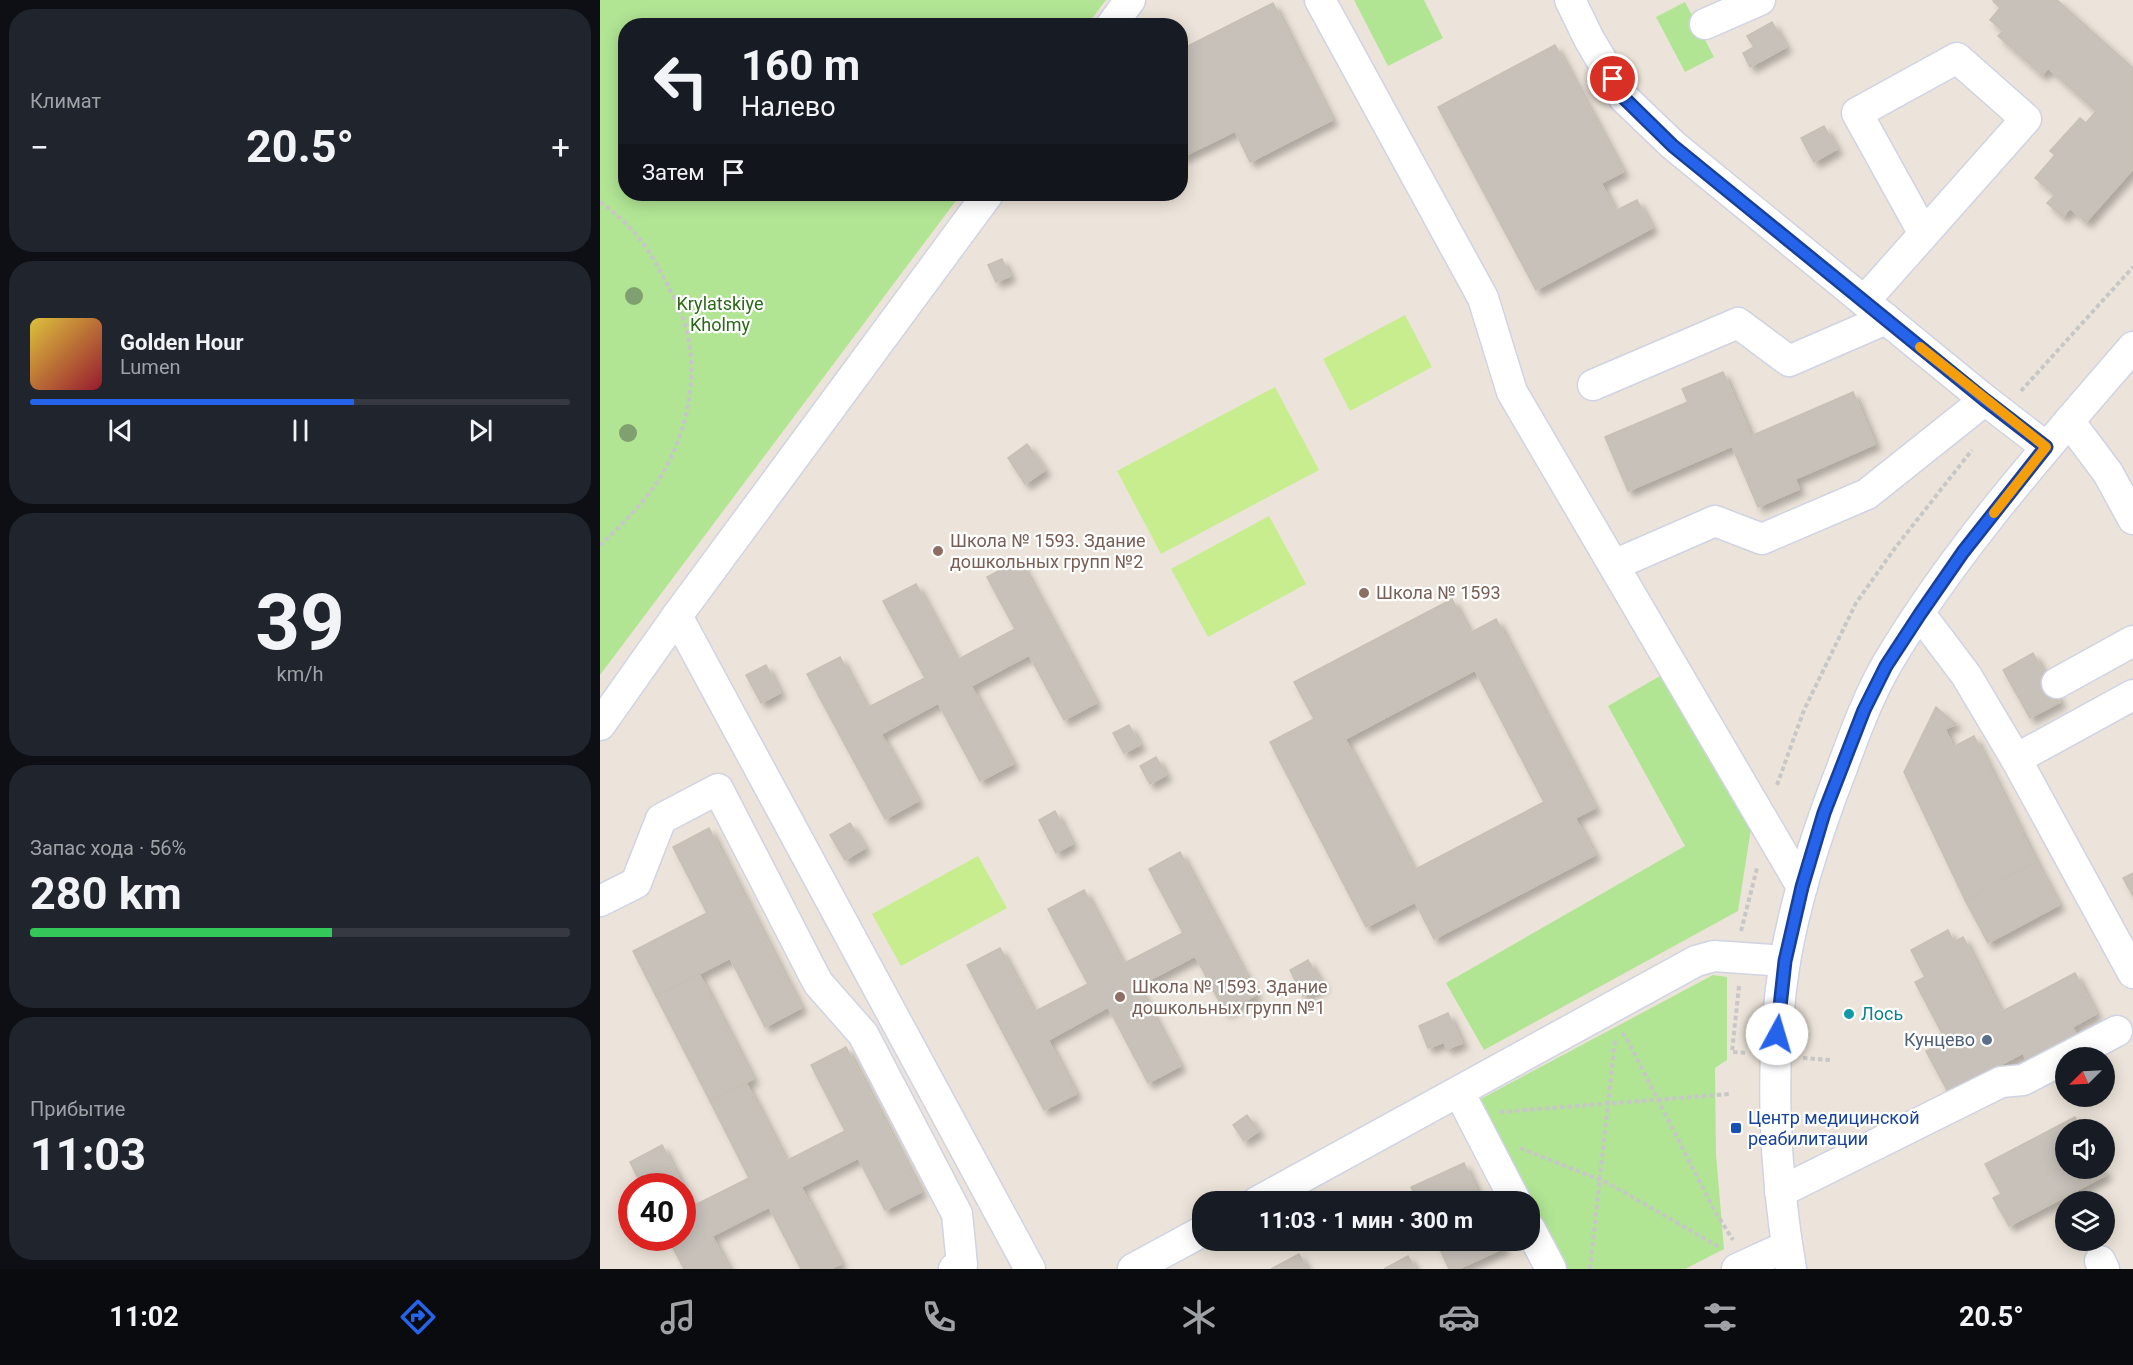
<!DOCTYPE html>
<html lang="ru">
<meta charset="utf-8">
<style>
body{margin:0;font-family:Roboto,sans-serif;background:#20242c;color:#f1f3f6;height:100vh;display:flex;flex-direction:column;font-size:22px;white-space:nowrap}
*{box-sizing:border-box;margin:0}
p{font-size:20px;color:#9ea1a6}
.icon{flex:none;width:33px;height:33px;fill:none;stroke:currentColor;stroke-width:2;stroke-linecap:round;stroke-linejoin:round}
.map{position:relative;flex:1;overflow:hidden}
.drawer{display:flex;flex-direction:column;gap:9px;padding:9px;background:#0d0f14;width:600px}
.drawer>*{flex:none}
.guide{position:absolute;left:18px;top:18px;width:570px;height:183px;border-radius:24px;box-shadow:0 3px 15px #0003;background:#171b24;color:#f1f3f6;overflow:hidden}
.needle{width:39px;rotate:246deg}
.buttons{position:absolute;left:1455px;top:1047px;display:grid;gap:12px}
.buttons a{display:grid;place-items:center;width:60px;height:60px;border-radius:50%;background:#171b24;box-shadow:0 3px 15px #0003;font-size:30px}
.speed{position:absolute;left:18px;top:1173px;display:flex;gap:12px;font-size:30px;font-weight:700;text-align:center}
.speed>*{display:grid;place-content:center;width:78px;height:78px;border-radius:50%;background:#171b24;box-shadow:0 3px 15px #0003;line-height:1}
.speed .limit{border:9px solid #d22;background:#fff;color:#111}
.pin{position:absolute;display:grid;place-items:center;width:51px;height:51px;color:#fff;margin:-26px;border:3px solid #fff;border-radius:50%;box-shadow:0 2px 6px #0007}
.me{position:absolute;width:66px;margin:-33px;rotate:6deg;stroke-linejoin:round;filter:drop-shadow(0 0 4px #0008)}
.turn{display:flex;align-items:center;gap:21px;height:126px;padding:0 24px;font-size:27px}
.turn .icon{width:78px;height:78px;stroke-width:2.5}
.turn b{display:block;font-size:42px;line-height:51px}
.then{display:flex;align-items:center;height:57px;padding:0 24px;background:#0003;gap:12px;font-size:22px}
.big{font-size:45px;font-weight:700;line-height:1.1}
.drawer .widget{flex:1;display:flex;flex-direction:column;justify-content:center;gap:9px;min-width:0;padding:0 21px;border-radius:24px;background:#20242c}
.drawer .dial{align-items:center;gap:0}
.dial b{font-size:78px;line-height:1}
.song{display:flex;align-items:center;gap:18px}
.cover{width:72px;height:72px;border-radius:9px;background:linear-gradient(135deg,hsl(50 70% 55%),hsl(350 70% 35%))}
.played{height:6px;border-radius:3px;background:linear-gradient(90deg,#2563eb 60%,#363941 60%)}
.keys{display:flex;justify-content:space-around;direction:ltr}
.heat{display:flex;justify-content:space-between;align-items:center;font-size:33px;direction:ltr}
.charge{height:9px;border-radius:4px;background:linear-gradient(90deg,#34c759 56%,#363941 0)}
.trip{position:absolute;left:592px;top:1191px;width:348px;height:60px;border-radius:24px;background:#171b24;box-shadow:0 3px 15px #0003;font-weight:700;line-height:60px;text-align:center}
.tabs{display:flex;height:96px;justify-content:space-around;align-items:center;background:#090b0e;color:#9ea1a6}
.tabs .icon{width:42px;height:42px}
.tabs .active{color:#2563eb}
.tabs b{font-size:27px;color:#f1f3f6}
main{display:flex;flex:1;min-height:0}
.map>svg:first-child{display:block}
</style>
<main>
<section class="drawer">
<div class="widget"><p>Климат</p>
<div class="heat"><a>−</a><b class="big">20.5°</b><a>+</a></div>
</div>
<div class="widget">
<div class="song"><i class="cover"></i><div><b>Golden Hour</b><p>Lumen</p></div></div>
<div class="played"></div>
<div class="keys"><svg class="icon" aria-label="previous" viewBox="0 0 24 24"><path d="M18 5L8 12l10 7zM5 5v14"/></svg><svg class="icon" aria-label="pause" viewBox="0 0 24 24"><path d="M8 5v14M16 5v14"/></svg><svg class="icon" aria-label="next" viewBox="0 0 24 24"><path d="M6 5l10 7-10 7zM19 5v14"/></svg></div>
</div>
<div class="widget dial"><b>39</b><p>km/h</p></div>
<div class="widget"><p>Запас хода · 56%</p><b class="big">280 km</b><div class="charge"></div></div>
<div class="widget"><p>Прибытие</p><b class="big">11:03</b></div>
</section>
<div class="map">
<svg width="1533" height="1269" viewBox="0 0 1533 1269">
<defs>
<filter id="shadow"><feDropShadow dx="5.5" dy="5.5" stdDeviation="3" flood-color="#0004"/></filter>
</defs>
<rect width="100%" height="100%" fill="#ece4da"/>
<g fill="#b1e594">
<path d="M 0,0 L 506,0 L 487,25 L 26,26 L 26,194 L 361,194 L 0,675 Z"/>
<path d="M 754,0 L 824,0 L 843,38 L 788,66 Z"/>
<path d="M 1085,2 L 1114,57 L 1085,72 L 1056,17 Z"/>
<path d="M 1060,676 L 1151,829 L 1138,911 L 884,1050 L 846,983 L 1085,846 L 1008,706 Z"/>
<path d="M 1113,975 L 1127,977 L 1127,1060 L 1115,1068 L 1116,1154 L 1124,1249 L 1085,1269 L 961,1269 L 930,1208 L 930,1202 L 875,1102 Z"/>
</g>
<g fill="#c7ed8f">
<path d="M 805,315 L 832,367 L 750,411 L 723,359 Z"/>
<path d="M 675,387 L 719,470 L 561,554 L 517,471 Z"/>
<path d="M 669,516 L 706,584 L 608,637 L 571,569 Z"/>
<path d="M 378,856 L 407,908 L 301,966 L 272,914 Z"/>
</g>
<g fill="#c7c1ba" stroke="#c7c0b4" stroke-width="1.5" fill-rule="evenodd" filter="url(#shadow)">
<path d="M 1394,0 L 1457,0 L 1533,68 L 1533,169 L 1486,222 L 1470,208 L 1463,217 L 1447,203 L 1455,195 L 1435,178 L 1455,155 L 1450,151 L 1480,118 L 1486,123 L 1496,111 L 1448,68 L 1442,75 L 1398,36 L 1403,31 L 1390,20 L 1400,8 L 1393,1 Z"/>
<path d="M 673,3 L 732,120 L 650,162 L 635,131 L 580,158 L 580,50 Z"/>
<path d="M 1172,22 L 1186,47 L 1150,67 L 1143,53 L 1154,47 L 1147,36 Z"/>
<path d="M 955,45 L 1023,172 L 1001,183 L 1015,211 L 1037,200 L 1052,228 L 936,290 L 838,107 Z"/>
<path d="M 1224,126 L 1237,149 L 1214,162 L 1201,138 Z"/>
<path d="M 402,259 L 410,276 L 396,282 L 388,265 Z"/>
<path d="M 1123,372 L 1151,436 L 1253,392 L 1275,444 L 1195,479 L 1199,489 L 1158,507 L 1132,446 L 1028,491 L 1005,437 L 1088,402 L 1082,389 Z"/>
<path d="M 427,444 L 445,470 L 425,484 L 408,458 Z"/>
<path d="M 419,560 L 496,703 L 464,720 L 429,655 L 371,686 L 413,764 L 380,781 L 338,703 L 281,734 L 318,801 L 285,819 L 207,674 L 240,657 L 267,708 L 325,678 L 283,601 L 316,584 L 357,660 L 415,629 L 387,577 Z"/>
<path d="M 852,599 L 870,633 L 896,619 L 995,808 L 975,818 L 995,855 L 834,939 L 815,902 L 766,927 L 670,742 L 714,719 L 694,682 ZM 875,670 L 944,802 L 814,870 L 745,739 Z"/>
<path d="M 1433,653 L 1460,702 L 1430,718 L 1403,670 Z"/>
<path d="M 166,665 L 180,693 L 161,703 L 146,675 Z"/>
<path d="M 1336,707 L 1356,724 L 1345,729 L 1353,747 L 1374,736 L 1436,862 L 1365,900 L 1304,772 Z"/>
<path d="M 529,725 L 540,745 L 524,753 L 513,733 Z"/>
<path d="M 556,757 L 566,775 L 550,784 L 540,766 Z"/>
<path d="M 455,811 L 472,844 L 456,853 L 439,820 Z"/>
<path d="M 250,823 L 265,848 L 245,860 L 230,835 Z"/>
<path d="M 109,828 L 201,1008 L 165,1027 L 130,958 L 56,996 L 33,951 L 107,913 L 73,847 Z"/>
<path d="M 580,852 L 656,995 L 625,1012 L 595,956 L 538,986 L 580,1066 L 548,1083 L 508,1007 L 448,1040 L 476,1094 L 444,1110 L 367,965 L 400,948 L 434,1012 L 488,984 L 448,909 L 484,890 L 523,964 L 583,933 L 549,869 Z"/>
<path d="M 1436,862 L 1459,905 L 1388,943 L 1365,900 Z"/>
<path d="M 1533,873 L 1533,896 L 1523,878 Z"/>
<path d="M 1348,930 L 1354,942 L 1363,937 L 1401,1012 L 1475,973 L 1496,1014 L 1472,1027 L 1478,1037 L 1428,1063 L 1423,1053 L 1348,1092 L 1326,1051 L 1346,1041 L 1315,982 L 1325,977 L 1311,950 Z"/>
<path d="M 708,960 L 723,986 L 703,996 L 690,970 Z"/>
<path d="M 99,974 L 153,1079 L 110,1101 L 56,996 Z"/>
<path d="M 848,1013 L 862,1043 L 847,1049 L 844,1042 L 828,1048 L 819,1026 Z"/>
<path d="M 246,1047 L 321,1192 L 285,1210 L 258,1158 L 201,1187 L 241,1264 L 230,1269 L 201,1269 L 169,1207 L 112,1236 L 129,1269 L 84,1269 L 68,1238 L 82,1238 L 82,1186 L 42,1186 L 30,1162 L 62,1145 L 93,1206 L 149,1178 L 110,1101 L 146,1083 L 186,1161 L 245,1131 L 211,1065 Z"/>
<path d="M 647,1115 L 659,1131 L 644,1141 L 633,1125 Z"/>
<path d="M 1475,1117 L 1482,1130 L 1466,1130 L 1466,1168 L 1502,1168 L 1506,1175 L 1409,1226 L 1393,1198 L 1401,1194 L 1385,1164 Z"/>
<path d="M 864,1163 L 882,1202 L 818,1202 L 811,1187 Z"/>
<path d="M 836,1240 L 900,1240 L 904,1248 L 858,1269 L 849,1269 Z"/>
<path d="M 699,1254 L 707,1269 L 671,1269 Z"/>
<path d="M 808,1256 L 815,1269 L 784,1269 Z"/>
</g>
<g fill="none" stroke-linecap="round" stroke-linejoin="round">
<defs>
<g id="minor">
<path d="M 720,0 L 883,298 L 912,392 L 1202,887"/>
<path d="M 970,0 L 989,39 L 1024,98 L 1073,145 L 1385,400 L 1446,447"/>
<path d="M 1105,24 L 1160,0"/>
<path d="M 511,26 L 530,0"/>
<path d="M 1264,301 L 1283,280 L 1426,119 L 1357,58 L 1257,113 L 1324,234"/>
<path d="M 993,385 L 1138,323 L 1189,361 L 1286,319"/>
<path d="M 1469,421 L 1508,473 L 1533,519"/>
<path d="M 1014,565 L 1115,521 L 1162,539 L 1267,494 L 1385,400"/>
<path d="M 1320,614 L 1366,675 L 1416,759"/>
<path d="M 77,616 L 430,1269"/>
<path d="M 1457,683 L 1533,641"/>
<path d="M 1533,695 L 1416,759 L 1533,973"/>
<path d="M 0,725 L 77,616 L 388,194"/>
<path d="M 0,901 L 36,883 L 61,819 L 118,789 L 218,983 L 263,1034 L 357,1214 L 362,1265 L 354,1269"/>
<path d="M 859,1092 L 916,1202"/>
<path d="M 1180,1192 L 1401,1082 L 1423,1080 L 1517,1031"/>
<path d="M 657,1202 L 1096,961 L 1114,956 L 1185,961"/>
<path d="M 930,1229 L 951,1269"/>
<path d="M 1500,1261 L 1504,1269"/>
<path d="M 533,1269 L 603,1231"/>
<path d="M 1137,1269 L 1187,1246"/>
<path d="M 1191,1269 C 1174,1172 1169,1058 1185,961 C 1196,895 1218,830 1242,768 C 1255,733 1268,697 1287,664 C 1355,549 1446,448 1533,347"/>
</g>
</defs>
<use href="#minor" stroke="#cfd3e3" stroke-width="33"/>
<g stroke="#c7c7c7" stroke-width="4" stroke-dasharray="4.5 3" stroke-linecap="butt">
<path d="M 0,202 C 33,225 51,251 68,286 C 76,302 85,319 88,337 C 99,389 82,450 50,492 C 35,511 18,529 0,545"/>
<path d="M 1421,391 L 1533,267"/>
<path d="M 1177,785 L 1204,710 L 1256,603 L 1295,548 L 1372,450"/>
<path d="M 1141,931 L 1157,868"/>
<path d="M 1139,986 L 1132,1052 L 1148,1053"/>
<path d="M 1022,1033 L 1026,1037 L 1113,1208 L 1133,1240"/>
<path d="M 1203,1058 L 1230,1060"/>
<path d="M 900,1112 L 1130,1094"/>
<path d="M 920,1148 L 1008,1183 L 1119,1247"/>
<path d="M 990,1269 L 1015,1039"/>
</g>
<use href="#minor" stroke="#fff" stroke-width="30"/>
</g>
<g fill="#81a06f">
<circle cx="34" cy="296" r="9"/>
<circle cx="28" cy="433" r="9"/>
</g>
<g fill="none" stroke-linecap="round" stroke-linejoin="round">
<defs>
<path id="route" d="M 1013,79 L 1024,98 L 1073,146 L 1385,400 L 1446,447 L 1363,552 L 1320,614 L 1286,666 L 1264,710 L 1224,813 L 1202,887 L 1185,961 L 1177,1034"/>
</defs>
<use href="#route" stroke="#184099" stroke-width="15"/>
<use href="#route" stroke="#2563eb" stroke-width="10"/>
<path stroke="#f59e0b" stroke-width="10" d="M 1320,347 L 1446,447 L 1394,513"/>
</g>
<g fill="#8d6e63" stroke="#fff" stroke-width="2">
<circle cx="338" cy="551" r="6"/>
<circle cx="764" cy="593" r="6"/>
<circle cx="520" cy="997" r="6"/>
</g>
<circle fill="#0f9aa8" stroke="#fff" stroke-width="2" cx="1249" cy="1014" r="6"/>
<circle fill="#5c6f8a" stroke="#fff" stroke-width="2" cx="1387" cy="1040" r="6"/>
<rect fill="#1a4fb4" stroke="#fff" stroke-width="2" x="1130" y="1122" width="12" height="12" rx="3"/>
<g text-anchor="middle" stroke-width="4.5" stroke-linejoin="round" paint-order="stroke">
<g font-size="18" fill="#296917" stroke="#fff">
<text x="120" y="310">Krylatskiye<tspan x="120" dy="21">Kholmy</tspan></text>
</g>
<g font-size="18" fill="#785e54" stroke="#fff" text-anchor="start">
<text x="350" y="547">Школа № 1593. Здание<tspan x="350" dy="21">дошкольных групп №2</tspan></text>
<text x="776" y="599">Школа № 1593</text>
<text x="532" y="993">Школа № 1593. Здание<tspan x="532" dy="21">дошкольных групп №1</tspan></text>
</g>
<g font-size="18" fill="#0d838f" stroke="#fff" text-anchor="start">
<text x="1261" y="1020">Лось</text>
</g>
<g font-size="18" fill="#4e5e75" stroke="#fff" text-anchor="end">
<text x="1375" y="1046">Кунцево</text>
</g>
<g font-size="18" fill="#164399" stroke="#fff" text-anchor="start">
<text x="1148" y="1124">Центр медицинской<tspan x="1148" dy="21">реабилитации</tspan></text>
</g>
</g>
</svg>
<div class="buttons">
<a><svg class="needle" viewBox="-14 -14 28 28"><path d="M0-13l5 13h-10z" fill="#e53935"/><path d="M0 13l5-13h-10z" fill="#9ea1a6"/></svg></a>
<a><svg class="icon" aria-label="sound" viewBox="0 0 24 24"><path d="M4 9h4l5-4v14l-5-4H4zM17 9q2 3 0 6"/></svg></a>
<a><svg class="icon" aria-label="layers" viewBox="0 0 24 24"><path d="M12 4l9 5-9 5-9-5zM3 14l9 5 9-5"/></svg></a>
</div>
<div class="speed"><div class="limit">40</div></div>
<div class="pin" style="left:1013px;top:79px;background:#d93025"><svg class="icon" aria-label="arrive" viewBox="0 0 24 24"><path d="M6 21V4h12l-3 4 3 4H6"/></svg></div>
<svg class="me" style="left:1177px;top:1034px" viewBox="-20 -20 40 40"><circle r="19" fill="#fff"/><path d="M0-13L10 11 0 6-10 11z" fill="#2563eb"/></svg>
<div class="trip">11:03 · 1 мин · 300 m</div>
<div class="guide">
<div class="turn"><svg class="icon" aria-label="left" viewBox="0 0 24 24"><path d="M17 20v-9H6M10 6l-5 5 5 5"/></svg><div><b>160 m</b>Налево</div></div>
<div class="then">Затем<svg class="icon" aria-label="arrive" viewBox="0 0 24 24"><path d="M6 21V4h12l-3 4 3 4H6"/></svg></div>
</div>
</div>
</main>
<nav class="tabs">
<b>11:02</b>
<svg class="icon active" aria-label="directions" viewBox="0 0 24 24"><path d="M12 3l9 9-9 9-9-9zM9 14v-3h6M13 9l2 2-2 2"/></svg>
<svg class="icon" aria-label="music" viewBox="0 0 24 24"><path d="M9 18V5l10-2v13"/><circle cx="6" cy="18" r="3"/><circle cx="16" cy="16" r="3"/></svg>
<svg class="icon" aria-label="phone" viewBox="0 0 24 24"><path d="M5 4h4l2 5-3 2q2 4 5 5l2-3 5 2v4C11 20 4 13 5 4z"/></svg>
<svg class="icon" aria-label="climate" viewBox="0 0 24 24"><path d="M12 3v18M4 7l16 10M4 17L20 7"/></svg>
<svg class="icon" aria-label="car" viewBox="0 0 24 24"><path d="M5 17H2v-5l4-1 3-4h7l3 4 3 1v5h-3M9 17h6M6 11h13"/><circle cx="7" cy="17" r="2"/><circle cx="17" cy="17" r="2"/></svg>
<svg class="icon" aria-label="filters" viewBox="0 0 24 24"><path d="M4 7h16M4 17h16"/><circle cx="9" cy="7" r="2"/><circle cx="15" cy="17" r="2"/></svg>
<b>20.5°</b>
</nav>
